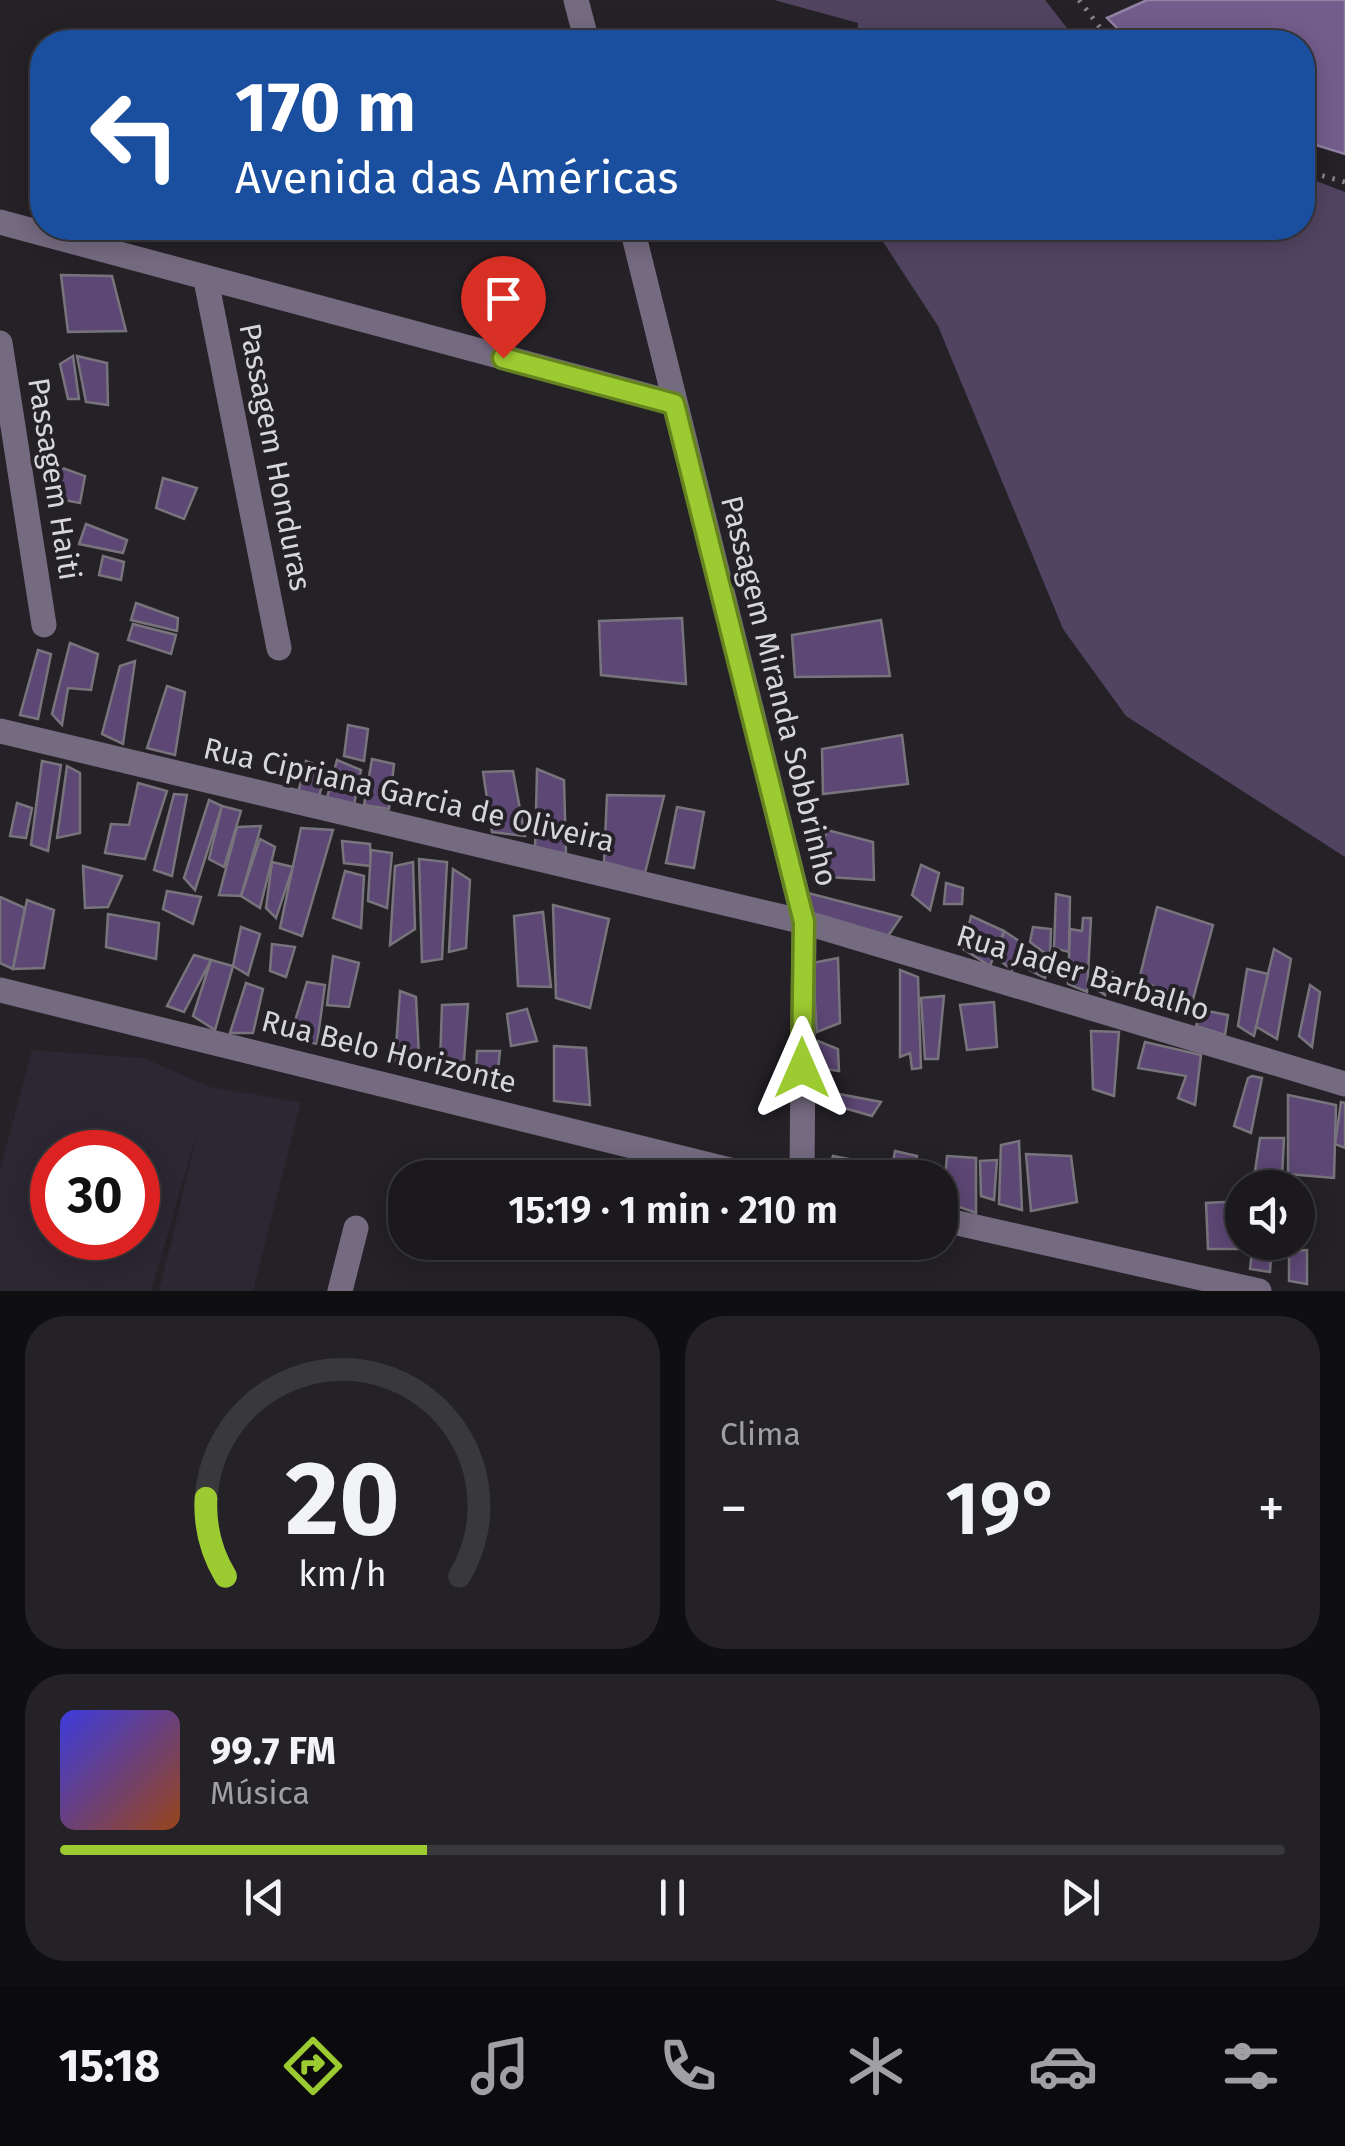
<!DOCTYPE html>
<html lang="pt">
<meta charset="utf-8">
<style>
body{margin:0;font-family:"Fira Sans",sans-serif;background:#242226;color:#f1f3f6;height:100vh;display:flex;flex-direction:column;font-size:38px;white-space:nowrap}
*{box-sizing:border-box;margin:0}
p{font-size:32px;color:#a0a0a4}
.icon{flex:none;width:55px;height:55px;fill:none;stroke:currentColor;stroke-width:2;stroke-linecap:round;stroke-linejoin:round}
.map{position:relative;height:1291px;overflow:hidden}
.details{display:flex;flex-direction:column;gap:25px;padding:25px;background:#0f0e10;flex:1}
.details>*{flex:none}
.banner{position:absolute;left:30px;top:30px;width:1285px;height:210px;border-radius:40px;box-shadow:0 5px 25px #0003,0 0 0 2px #39383b;background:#1a4fa0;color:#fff;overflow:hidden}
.controls{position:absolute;left:1225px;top:1170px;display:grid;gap:20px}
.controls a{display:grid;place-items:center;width:90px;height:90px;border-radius:50%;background:#1b191d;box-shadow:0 5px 25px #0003,0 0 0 2px #39383b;font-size:50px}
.speed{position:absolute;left:30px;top:1130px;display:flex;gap:20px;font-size:50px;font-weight:700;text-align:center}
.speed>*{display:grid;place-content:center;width:130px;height:130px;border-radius:50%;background:#1b191d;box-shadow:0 5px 25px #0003,0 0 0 2px #39383b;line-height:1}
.speed .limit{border:15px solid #d22;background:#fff;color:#111}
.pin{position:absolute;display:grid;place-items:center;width:85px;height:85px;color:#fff;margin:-102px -42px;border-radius:50% 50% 50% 0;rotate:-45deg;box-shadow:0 0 10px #0007}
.pin .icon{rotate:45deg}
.me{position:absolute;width:110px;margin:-55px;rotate:0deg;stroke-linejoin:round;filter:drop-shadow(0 0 8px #0008)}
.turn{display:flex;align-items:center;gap:35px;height:210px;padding:0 40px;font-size:45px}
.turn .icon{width:130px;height:130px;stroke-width:2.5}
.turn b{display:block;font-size:70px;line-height:85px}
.big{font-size:75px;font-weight:600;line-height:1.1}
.details .tile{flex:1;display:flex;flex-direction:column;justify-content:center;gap:15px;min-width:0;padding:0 35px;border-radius:40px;background:#242226}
.details .dial{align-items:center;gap:0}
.dial svg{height:260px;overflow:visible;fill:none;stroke:#39383b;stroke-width:7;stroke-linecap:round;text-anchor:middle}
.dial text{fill:#f1f3f6;stroke:none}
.song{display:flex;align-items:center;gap:30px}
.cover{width:120px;height:120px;border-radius:15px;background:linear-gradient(135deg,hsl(240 70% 55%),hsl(20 70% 35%))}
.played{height:10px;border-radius:5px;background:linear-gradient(90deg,#9cca31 30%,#39383b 30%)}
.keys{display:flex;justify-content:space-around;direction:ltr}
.heat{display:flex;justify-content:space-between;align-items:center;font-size:55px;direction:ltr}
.details .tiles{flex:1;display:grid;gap:25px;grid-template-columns:1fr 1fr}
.tile:last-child{grid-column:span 2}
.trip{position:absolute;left:388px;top:1160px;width:570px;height:100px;border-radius:40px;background:#1b191d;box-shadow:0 5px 25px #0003,0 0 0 2px #39383b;font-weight:600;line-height:100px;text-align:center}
.menu{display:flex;height:160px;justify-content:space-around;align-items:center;background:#0b0a0c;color:#a0a0a4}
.menu .icon{width:70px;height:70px}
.menu .on{color:#9cca31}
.menu b{font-size:45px;color:#f1f3f6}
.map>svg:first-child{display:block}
</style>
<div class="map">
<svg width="1345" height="1291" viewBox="0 0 1345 1291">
<rect width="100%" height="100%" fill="#242127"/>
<path fill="#2c2733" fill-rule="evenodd" d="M 32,1050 L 144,1058 L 210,1087 L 301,1102 L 253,1291 L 159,1291 L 199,1126 L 151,1291 L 0,1291 L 0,1170 ZM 138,1152 L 138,1238 L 52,1238 L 52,1152 Z"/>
<g fill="#514461">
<path d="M 774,0 L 1045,0 L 1078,42 L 856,42 L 858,23 Z"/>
<path d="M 1303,176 L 1345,192 L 1345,857 L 1126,716 L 1063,629 L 938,326 L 874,228 L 1302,228 Z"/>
</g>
<path fill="#735d8c" stroke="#9181a3" stroke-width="2.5" d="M 1147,0 L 1345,0 L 1345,154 L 1303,141 L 1302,42 L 1131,42 L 1107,18 Z"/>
<g fill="#5d4775" stroke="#77747c" stroke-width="2.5">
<path d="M 61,275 L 112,276 L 126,331 L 68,332 Z"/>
<path d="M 73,356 L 79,399 L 68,399 L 60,364 Z"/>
<path d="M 77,356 L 107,363 L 108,405 L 86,402 Z"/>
<path d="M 57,466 L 85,476 L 80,503 L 59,499 Z"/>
<path d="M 163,478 L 197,488 L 184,519 L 156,508 Z"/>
<path d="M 86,524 L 127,540 L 123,553 L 79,544 Z"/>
<path d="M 103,556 L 124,562 L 121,580 L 99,575 Z"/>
<path d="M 136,603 L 178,618 L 177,631 L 131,620 Z"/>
<path d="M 682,618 L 686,684 L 601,675 L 599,621 Z"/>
<path d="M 881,620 L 890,676 L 795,677 L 792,635 Z"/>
<path d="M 133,624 L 176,635 L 171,654 L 128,640 Z"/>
<path d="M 70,643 L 98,654 L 91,690 L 68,688 L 62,725 L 52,714 Z"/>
<path d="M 38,650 L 51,654 L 38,719 L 20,715 Z"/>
<path d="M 135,661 L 123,744 L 102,734 L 120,666 Z"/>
<path d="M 167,686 L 185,692 L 175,755 L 147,748 Z"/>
<path d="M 348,725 L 368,729 L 364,761 L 344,756 Z"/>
<path d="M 902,735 L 908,784 L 823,794 L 822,749 Z"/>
<path d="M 372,759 L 394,764 L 389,809 L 364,805 Z"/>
<path d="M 337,760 L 361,770 L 354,805 L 327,798 Z"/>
<path d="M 42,761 L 61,765 L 48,851 L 31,845 Z"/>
<path d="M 306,761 L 326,769 L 319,797 L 298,793 Z"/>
<path d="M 67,766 L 80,773 L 80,833 L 57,838 Z"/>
<path d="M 537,769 L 564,780 L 566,854 L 535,852 Z"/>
<path d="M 513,771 L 525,836 L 492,832 L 483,772 Z"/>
<path d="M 138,783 L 167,791 L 145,859 L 105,853 L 111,824 L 129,825 Z"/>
<path d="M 174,794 L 187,795 L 172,876 L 154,870 Z"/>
<path d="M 607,795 L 664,796 L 645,873 L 604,862 Z"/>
<path d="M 209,800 L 222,806 L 195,890 L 184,878 Z"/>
<path d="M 17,803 L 32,808 L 26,838 L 10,836 Z"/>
<path d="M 222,806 L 241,811 L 224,867 L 209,859 Z"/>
<path d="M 677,807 L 704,812 L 694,868 L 666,863 Z"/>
<path d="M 261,826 L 241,896 L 219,895 L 237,827 Z"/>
<path d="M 301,828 L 333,830 L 302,936 L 280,928 Z"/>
<path d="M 827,830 L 873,842 L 874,880 L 813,876 Z"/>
<path d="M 260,839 L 275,847 L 260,908 L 241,896 Z"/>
<path d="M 342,841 L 370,844 L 371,866 L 344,863 Z"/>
<path d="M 371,850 L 392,853 L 387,908 L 368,901 Z"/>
<path d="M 419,859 L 447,862 L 442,959 L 422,962 Z"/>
<path d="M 272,862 L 293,867 L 276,918 L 266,908 Z"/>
<path d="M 413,862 L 415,929 L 390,945 L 395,866 Z"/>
<path d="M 921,865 L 939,873 L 930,910 L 912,895 Z"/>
<path d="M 83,866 L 122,876 L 108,907 L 85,908 Z"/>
<path d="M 453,869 L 470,880 L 466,948 L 449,952 Z"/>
<path d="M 345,871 L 364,876 L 361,928 L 333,918 Z"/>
<path d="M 946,883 L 963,888 L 962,904 L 944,904 Z"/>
<path d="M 167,891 L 201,897 L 193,924 L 163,909 Z"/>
<path d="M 804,892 L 901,917 L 888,936 L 807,918 Z"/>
<path d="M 1056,894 L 1070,897 L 1069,952 L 1054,948 Z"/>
<path d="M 0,897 L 25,908 L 13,969 L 0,963 Z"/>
<path d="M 27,900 L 54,910 L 44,968 L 13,969 Z"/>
<path d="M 553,905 L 609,919 L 590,1008 L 556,998 Z"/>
<path d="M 1157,907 L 1213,925 L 1192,1003 L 1139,980 Z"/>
<path d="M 543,912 L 551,987 L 518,986 L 514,916 Z"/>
<path d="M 108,914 L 159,923 L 156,959 L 106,947 Z"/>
<path d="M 971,916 L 1004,931 L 990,966 L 963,949 Z"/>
<path d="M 1083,918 L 1091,918 L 1087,992 L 1068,984 L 1070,929 L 1082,931 Z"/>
<path d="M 241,927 L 260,934 L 248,975 L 233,966 Z"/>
<path d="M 1033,927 L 1051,929 L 1050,957 L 1030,942 Z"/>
<path d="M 1004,931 L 1025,945 L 1012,970 L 998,959 Z"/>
<path d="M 272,944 L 295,947 L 286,977 L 270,971 Z"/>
<path d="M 1274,949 L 1291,959 L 1277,1039 L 1255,1026 Z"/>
<path d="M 1026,952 L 1050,957 L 1045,978 L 1021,966 Z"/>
<path d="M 194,955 L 211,960 L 184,1012 L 167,1006 Z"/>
<path d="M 333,956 L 359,963 L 349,1007 L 327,1005 Z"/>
<path d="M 838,958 L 840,1023 L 817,1032 L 812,963 Z"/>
<path d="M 211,960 L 233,966 L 215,1030 L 193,1016 Z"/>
<path d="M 1247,969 L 1268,974 L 1254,1036 L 1238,1026 Z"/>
<path d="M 900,970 L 918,977 L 921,1068 L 912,1069 L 910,1053 L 900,1057 Z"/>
<path d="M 1096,972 L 1112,972 L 1105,995 L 1096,989 Z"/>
<path d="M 307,982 L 325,985 L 317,1044 L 290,1037 Z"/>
<path d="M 246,983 L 263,989 L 253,1033 L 230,1033 Z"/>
<path d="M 1310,985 L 1320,992 L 1312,1047 L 1299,1036 Z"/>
<path d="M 400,991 L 416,997 L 419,1056 L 395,1061 Z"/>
<path d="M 944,996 L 938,1059 L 925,1059 L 921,998 Z"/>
<path d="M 994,1002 L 997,1047 L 967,1050 L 960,1005 Z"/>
<path d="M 468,1004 L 464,1061 L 440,1064 L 442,1005 Z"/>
<path d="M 527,1009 L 537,1041 L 511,1046 L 507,1014 Z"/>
<path d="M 1202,1010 L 1228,1015 L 1225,1035 L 1196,1026 Z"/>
<path d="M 1091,1031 L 1119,1032 L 1114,1096 L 1093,1089 Z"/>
<path d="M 818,1041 L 838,1049 L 839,1071 L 818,1068 Z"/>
<path d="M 1145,1042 L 1201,1055 L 1195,1105 L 1178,1098 L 1186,1076 L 1138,1068 Z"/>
<path d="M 554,1046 L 586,1048 L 590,1105 L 554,1101 Z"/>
<path d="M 477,1051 L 500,1051 L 497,1079 L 476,1075 Z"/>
<path d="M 1252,1076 L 1262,1078 L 1251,1133 L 1234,1126 L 1248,1078 Z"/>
<path d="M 823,1091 L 881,1102 L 872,1116 L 823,1102 Z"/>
<path d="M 1288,1095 L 1336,1105 L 1334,1178 L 1288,1174 Z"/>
<path d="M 1341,1102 L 1345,1103 L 1345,1148 L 1335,1144 Z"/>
<path d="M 1260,1138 L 1284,1138 L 1282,1178 L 1255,1171 Z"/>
<path d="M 1019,1141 L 1022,1210 L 999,1204 L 1001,1145 Z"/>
<path d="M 895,1151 L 917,1156 L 914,1178 L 890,1178 Z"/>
<path d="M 1026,1154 L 1071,1156 L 1077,1202 L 1031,1211 Z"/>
<path d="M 833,1156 L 885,1166 L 882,1178 L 829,1169 Z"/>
<path d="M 947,1156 L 976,1158 L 976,1213 L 943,1201 Z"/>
<path d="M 997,1160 L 994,1200 L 981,1196 L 980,1161 Z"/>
<path d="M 1242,1201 L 1242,1242 L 1247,1242 L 1247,1249 L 1208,1249 L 1206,1203 Z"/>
<path d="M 1253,1242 L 1272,1242 L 1270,1272 L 1250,1269 Z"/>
<path d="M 1307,1250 L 1307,1284 L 1289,1281 L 1289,1251 Z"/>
</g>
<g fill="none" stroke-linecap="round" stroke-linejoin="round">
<g stroke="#858388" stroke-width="5" stroke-dasharray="2.5 8" stroke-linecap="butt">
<path d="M 1079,0 L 1111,42"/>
<path d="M 1302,170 L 1345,182"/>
</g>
<g stroke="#756b81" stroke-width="25">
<path d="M 576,0 L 587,42"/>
<path d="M 0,222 L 674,403"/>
<path d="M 632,228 L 804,922 L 802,1178"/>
<path d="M 206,280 L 279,648"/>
<path d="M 0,343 L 44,625"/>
<path d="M 0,731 L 804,922 L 1345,1084"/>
<path d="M 0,990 L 762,1178"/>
<path d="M 940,1219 L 1259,1291"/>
<path d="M 340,1291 L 356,1228"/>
</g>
</g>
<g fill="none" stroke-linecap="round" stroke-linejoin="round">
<defs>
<path id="route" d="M 503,358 L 674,404 L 804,922 L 802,1068"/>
</defs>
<use href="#route" stroke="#658320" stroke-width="25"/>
<use href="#route" stroke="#9cca31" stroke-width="18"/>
</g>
<g text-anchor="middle" stroke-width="8" stroke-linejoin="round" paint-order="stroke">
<g font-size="30" fill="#d7d6da" stroke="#242127">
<text transform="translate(275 457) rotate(79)" y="10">Passagem Honduras</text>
<text transform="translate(54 479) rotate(81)" y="10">Passagem Haiti</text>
<text transform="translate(779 691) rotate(76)" y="10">Passagem Miranda Sobbrinho</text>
<text transform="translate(409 795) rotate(13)" y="10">Rua Cipriana Garcia de Oliveira</text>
<text transform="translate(1083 973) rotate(17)" y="10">Rua Jader Barbalho</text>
<text transform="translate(389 1052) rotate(14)" y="10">Rua Belo Horizonte</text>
</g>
</g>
</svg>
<div class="controls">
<a><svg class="icon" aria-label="sound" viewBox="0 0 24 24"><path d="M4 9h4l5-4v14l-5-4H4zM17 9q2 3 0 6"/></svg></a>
</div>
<div class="speed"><div class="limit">30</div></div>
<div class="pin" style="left:503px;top:358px;background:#d93025"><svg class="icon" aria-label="arrive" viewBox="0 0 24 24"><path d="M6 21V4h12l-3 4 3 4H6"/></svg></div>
<svg class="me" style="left:802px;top:1068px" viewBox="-20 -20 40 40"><path d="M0-17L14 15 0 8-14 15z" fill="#9cca31" stroke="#fff" stroke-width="4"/></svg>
<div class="trip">15:19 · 1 min · 210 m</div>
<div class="banner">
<div class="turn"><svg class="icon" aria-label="left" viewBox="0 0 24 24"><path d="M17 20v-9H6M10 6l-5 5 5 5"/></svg><div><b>170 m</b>Avenida das Américas</div></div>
</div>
</div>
<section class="details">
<div class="tiles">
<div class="tile dial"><svg viewBox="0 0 100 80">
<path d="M14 69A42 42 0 1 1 86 69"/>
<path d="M14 69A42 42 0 0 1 8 45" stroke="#9cca31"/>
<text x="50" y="56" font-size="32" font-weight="700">20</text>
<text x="50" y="72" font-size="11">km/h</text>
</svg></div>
<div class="tile"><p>Clima</p>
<div class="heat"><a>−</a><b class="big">19°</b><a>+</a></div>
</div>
<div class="tile">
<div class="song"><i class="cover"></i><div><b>99.7 FM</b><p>Música</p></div></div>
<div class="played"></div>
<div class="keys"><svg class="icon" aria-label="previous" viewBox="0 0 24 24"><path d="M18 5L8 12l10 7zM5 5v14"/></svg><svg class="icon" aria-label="pause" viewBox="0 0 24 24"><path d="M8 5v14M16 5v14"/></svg><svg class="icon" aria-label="next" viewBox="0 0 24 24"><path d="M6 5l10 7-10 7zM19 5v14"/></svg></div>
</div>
</div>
</section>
<nav class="menu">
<b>15:18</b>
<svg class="icon on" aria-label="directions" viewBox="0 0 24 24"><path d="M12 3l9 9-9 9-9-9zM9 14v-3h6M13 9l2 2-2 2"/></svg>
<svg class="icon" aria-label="music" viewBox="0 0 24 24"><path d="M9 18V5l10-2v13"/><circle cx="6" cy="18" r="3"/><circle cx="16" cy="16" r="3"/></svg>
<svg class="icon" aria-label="phone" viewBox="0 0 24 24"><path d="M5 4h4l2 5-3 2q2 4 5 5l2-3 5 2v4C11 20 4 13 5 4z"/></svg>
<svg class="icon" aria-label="climate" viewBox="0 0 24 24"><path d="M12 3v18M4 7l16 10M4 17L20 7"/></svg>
<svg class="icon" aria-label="car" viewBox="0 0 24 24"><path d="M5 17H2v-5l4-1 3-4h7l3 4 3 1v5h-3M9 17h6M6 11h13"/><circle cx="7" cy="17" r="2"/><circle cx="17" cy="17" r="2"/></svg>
<svg class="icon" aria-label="filters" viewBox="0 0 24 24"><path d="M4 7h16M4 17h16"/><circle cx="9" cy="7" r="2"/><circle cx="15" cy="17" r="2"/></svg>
</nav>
